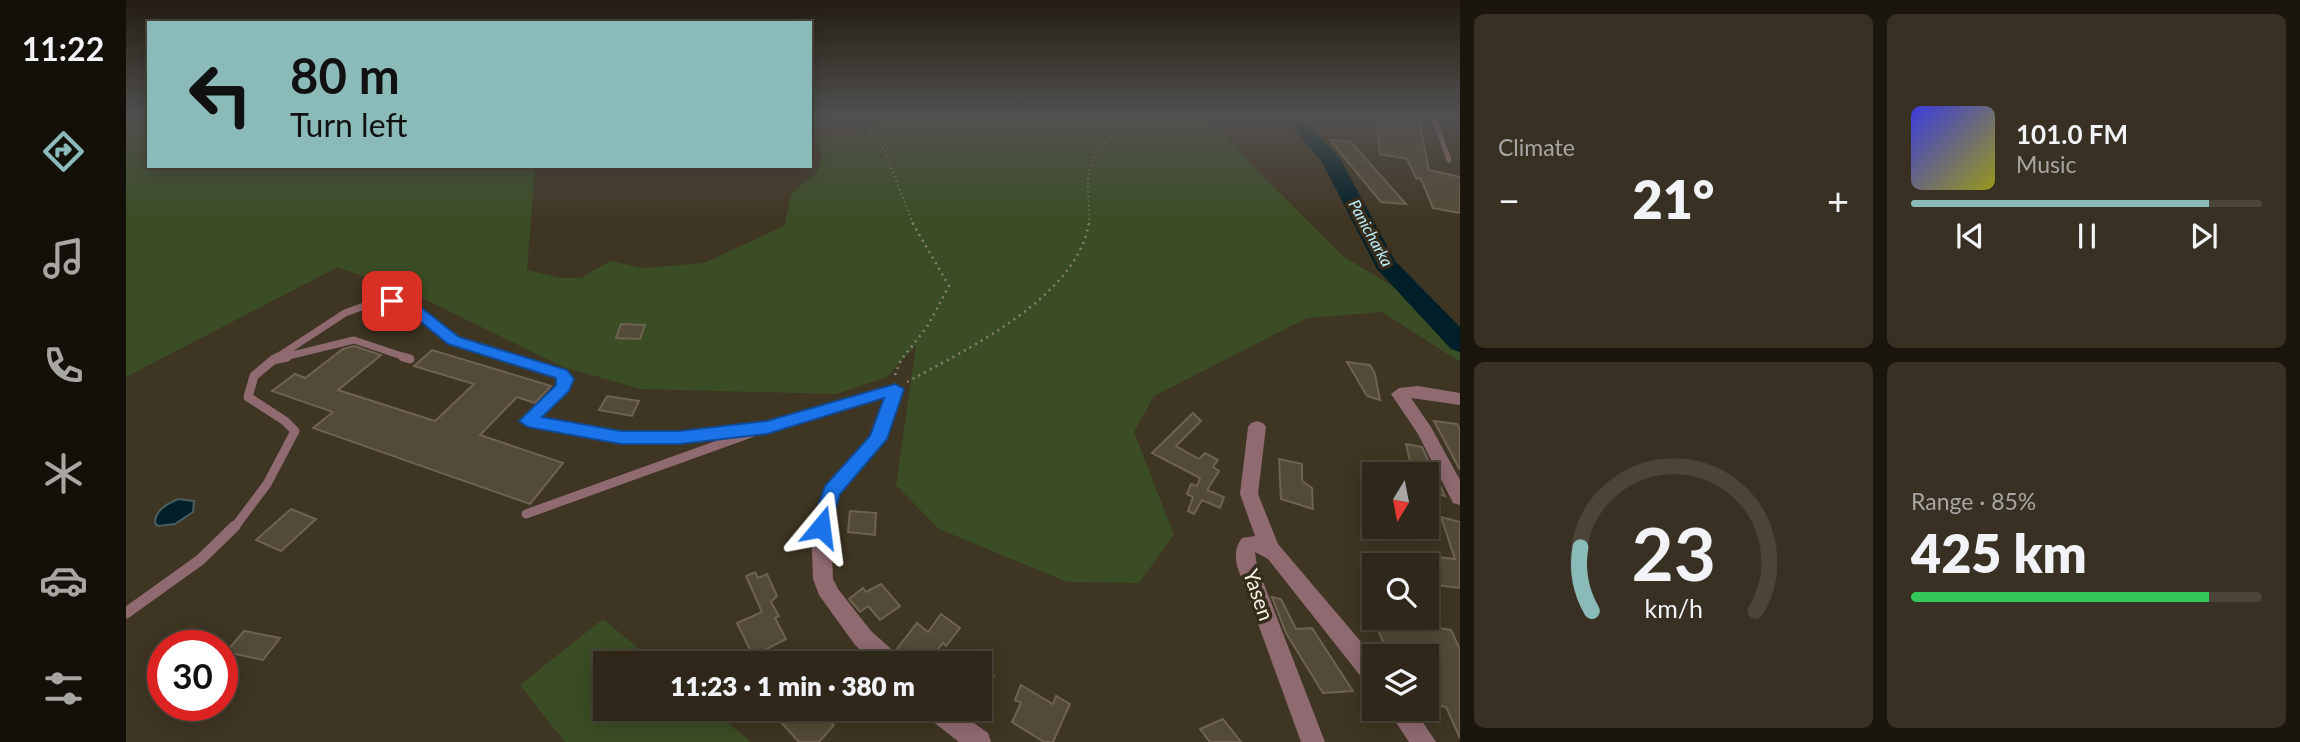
<!DOCTYPE html>
<meta charset="utf-8">
<style>
body{margin:0;font-family:Lato,sans-serif;background:#373023;color:#f1f3f6;height:100vh;display:flex;flex-direction:column;font-size:26px;white-space:nowrap}
*{box-sizing:border-box;margin:0}
p{font-size:23px;color:#a7a6a2}
.icon{flex:none;width:38px;height:38px;fill:none;stroke:currentColor;stroke-width:2;stroke-linecap:round;stroke-linejoin:round}
.map{position:relative;flex:1;overflow:hidden}
.details{display:flex;flex-direction:column;gap:14px;padding:14px;background:#1a160e;width:840px}
.details>*{flex:none}
.hud{position:absolute;left:21px;top:21px;width:665px;height:147px;border-radius:0px;box-shadow:0 4px 18px #0003,0 0 0 2px #4a4439;background:#8bbbb9;color:#111;overflow:hidden}
.needle{width:46px;rotate:190deg}
.tools{position:absolute;left:1236px;top:462px;display:grid;gap:14px}
.tools a{display:grid;place-items:center;width:77px;height:77px;border-radius:0px;background:#2f281a;box-shadow:0 4px 18px #0003,0 0 0 2px #4a4439;font-size:35px}
.speed{position:absolute;left:21px;top:630px;display:flex;gap:14px;font-size:35px;font-weight:700;text-align:center}
.speed>*{display:grid;place-content:center;width:91px;height:91px;border-radius:50%;background:#2f281a;box-shadow:0 4px 18px #0003,0 0 0 2px #4a4439;line-height:1}
.speed .limit{border:10px solid #d22;background:#fff;color:#111}
.pin{position:absolute;display:grid;place-items:center;width:60px;height:60px;color:#fff;margin:-30px;border-radius:14px;box-shadow:0 4px 10px #0006}
.me{position:absolute;width:77px;margin:-38px;rotate:16deg;stroke-linejoin:round;filter:drop-shadow(0 0 5px #0008)}
.turn{display:flex;align-items:center;gap:24px;height:147px;padding:0 28px;font-size:32px}
.turn .icon{width:91px;height:91px;stroke-width:2.5}
.turn b{display:block;font-size:49px;line-height:60px}
.big{font-size:52px;font-weight:800;line-height:1.1}
.details .card{flex:1;display:flex;flex-direction:column;justify-content:center;gap:10px;min-width:0;padding:0 24px;border-radius:10px;background:#373023}
.details .dial{align-items:center;gap:0}
.dial svg{height:182px;overflow:visible;fill:none;stroke:#4a4439;stroke-width:7;stroke-linecap:round;text-anchor:middle}
.dial text{fill:#f1f3f6;stroke:none}
.song{display:flex;align-items:center;gap:21px}
.cover{width:84px;height:84px;border-radius:10px;background:linear-gradient(135deg,hsl(240 70% 55%),hsl(60 70% 35%))}
.played{height:7px;border-radius:4px;background:linear-gradient(90deg,#8bbbb9 85%,#4a4439 85%)}
.keys{display:flex;justify-content:space-around;direction:ltr}
.heat{display:flex;justify-content:space-between;align-items:center;font-size:38px;direction:ltr}
.charge{height:10px;border-radius:5px;background:linear-gradient(90deg,#34c759 85%,#4a4439 0)}
.details .tiles{flex:1;display:grid;gap:14px;grid-template-columns:repeat(2,1fr)}
.trip{position:absolute;left:467px;top:651px;width:399px;height:70px;border-radius:0px;background:#2f281a;box-shadow:0 4px 18px #0003,0 0 0 2px #4a4439;font-weight:800;line-height:70px;text-align:center}
main{display:flex;flex:1;min-height:0}
.tabs{display:flex;flex-direction:column;width:126px;justify-content:space-around;align-items:center;background:#13100a;color:#a7a6a2}
.tabs .icon{width:49px;height:49px}
.tabs .on{color:#8bbbb9}
.tabs b{font-size:32px;color:#f1f3f6}
.map>svg:first-child{display:block}
</style>
<main>
<nav class="tabs">
<b>11:22</b>
<svg class="icon on" aria-label="directions" viewBox="0 0 24 24"><path d="M12 3l9 9-9 9-9-9zM9 14v-3h6M13 9l2 2-2 2"/></svg>
<svg class="icon" aria-label="music" viewBox="0 0 24 24"><path d="M9 18V5l10-2v13"/><circle cx="6" cy="18" r="3"/><circle cx="16" cy="16" r="3"/></svg>
<svg class="icon" aria-label="phone" viewBox="0 0 24 24"><path d="M5 4h4l2 5-3 2q2 4 5 5l2-3 5 2v4C11 20 4 13 5 4z"/></svg>
<svg class="icon" aria-label="climate" viewBox="0 0 24 24"><path d="M12 3v18M4 7l16 10M4 17L20 7"/></svg>
<svg class="icon" aria-label="car" viewBox="0 0 24 24"><path d="M5 17H2v-5l4-1 3-4h7l3 4 3 1v5h-3M9 17h6M6 11h13"/><circle cx="7" cy="17" r="2"/><circle cx="17" cy="17" r="2"/></svg>
<svg class="icon" aria-label="filters" viewBox="0 0 24 24"><path d="M4 7h16M4 17h16"/><circle cx="9" cy="7" r="2"/><circle cx="15" cy="17" r="2"/></svg>
</nav>
<div class="map">
<svg width="1334" height="742" viewBox="0 0 1334 742">
<rect width="100%" height="100%" fill="#3f3523"/>
<g fill="#3b4d24">
<path d="M 0,116 L 23,116 L 23,166 L 414,166 L 409,169 L 401,270 L 435,278 L 455,278 L 484,261 L 517,268 L 578,263 L 658,226 L 666,192 L 691,173 L 696,157 L 691,143 C 705,134 721,138 736,134 C 745,132 753,122 760,116 L 1077,116 L 1217,256 L 1334,328 L 1334,362 L 1256,312 L 1181,318 L 1028,396 L 1008,432 L 1048,535 L 1013,583 L 941,582 L 813,529 L 770,485 L 790,345 L 761,377 L 710,394 L 515,389 L 437,367 L 298,299 L 212,267 L 0,377 Z"/>
<path d="M 477,619 L 530,663 L 480,663 L 480,709 L 585,709 L 625,742 L 439,742 L 394,685 Z"/>
</g>
<path fill="#001f28" stroke="#4a5e61" stroke-width="2" d="M 52,499 L 68,501 L 67,512 L 49,524 L 32,526 L 29,523 C 29,510 41,504 52,499 Z"/>
<g fill="none" stroke-linecap="round" stroke-linejoin="round">
<path fill="#001f28" fill-rule="evenodd" d="M 1157,116 L 1175,116 L 1215,160 L 1269,261 L 1334,327 L 1334,352 L 1325,349 L 1251,269 L 1196,162 Z"/>
</g>
<g fill="#544a38" stroke="#6e6350" stroke-width="2">
<path d="M 1250,116 L 1292,116 L 1303,170 L 1334,177 L 1334,213 L 1307,208 L 1295,179 L 1290,178 L 1281,159 L 1254,154 Z"/>
<path d="M 1204,140 L 1224,141 L 1280,204 L 1255,202 Z"/>
<path d="M 495,324 L 519,325 L 514,339 L 490,338 Z"/>
<path d="M 228,346 L 255,355 L 212,390 L 309,421 L 348,384 L 288,366 L 306,350 L 425,386 L 409,403 L 391,397 L 354,435 L 437,463 L 404,504 L 187,428 L 207,412 L 146,391 L 169,374 L 179,378 L 217,349 Z"/>
<path d="M 1221,362 L 1244,365 L 1249,374 L 1254,400 L 1241,396 Z"/>
<path d="M 481,396 L 513,401 L 506,416 L 473,410 Z"/>
<path d="M 1067,413 L 1075,421 L 1050,446 L 1073,459 L 1079,453 L 1092,460 L 1087,467 L 1093,471 L 1081,490 L 1098,497 L 1094,508 L 1076,500 L 1068,514 L 1062,511 L 1067,497 L 1061,494 L 1065,484 L 1071,486 L 1074,478 L 1026,453 Z"/>
<path d="M 1308,421 L 1331,424 L 1334,429 L 1334,470 Z"/>
<path d="M 1280,444 L 1296,447 L 1319,496 L 1300,491 L 1300,473 L 1286,469 Z"/>
<path d="M 1153,459 L 1176,464 L 1176,481 L 1186,488 L 1187,509 L 1155,499 Z"/>
<path d="M 165,509 L 190,519 L 155,551 L 130,540 Z"/>
<path d="M 724,511 L 750,513 L 749,535 L 722,532 Z"/>
<path d="M 1315,517 L 1334,522 L 1334,588 L 1311,585 L 1295,555 L 1329,559 Z"/>
<path d="M 629,572 L 632,578 L 641,574 L 651,596 L 645,602 L 653,616 L 649,618 L 660,639 L 627,656 L 611,623 L 636,612 L 620,576 Z"/>
<path d="M 755,584 L 774,606 L 754,620 L 742,606 L 734,612 L 723,599 L 737,588 L 740,592 Z"/>
<path d="M 1146,597 L 1155,599 L 1170,629 L 1186,628 L 1227,691 L 1197,693 L 1160,633 Z"/>
<path d="M 815,614 L 834,628 L 820,646 L 817,643 L 806,657 L 801,654 L 790,663 L 785,663 L 770,650 L 791,623 L 802,632 Z"/>
<path d="M 1247,618 L 1325,630 L 1334,649 L 1334,738 L 1320,707 L 1303,704 L 1300,696 L 1300,656 L 1263,656 Z"/>
<path d="M 118,631 L 154,638 L 137,660 L 100,652 Z"/>
<path d="M 854,669 L 868,676 L 854,709 Z"/>
<path d="M 895,685 L 927,704 L 930,696 L 944,704 L 927,742 L 918,742 L 886,722 L 895,703 L 889,700 Z"/>
<path d="M 671,709 L 692,709 L 708,725 L 693,742 L 673,742 L 655,722 Z"/>
<path d="M 1097,719 L 1115,742 L 1084,742 L 1074,729 Z"/>
</g>
<g fill="none" stroke-linecap="round" stroke-linejoin="round">
<g stroke="#877e6f" stroke-width="2" stroke-dasharray="1 3.5" stroke-linecap="butt">
<path d="M 745,116 L 745,135 L 758,149 L 787,224"/>
<path d="M 963,224 C 965,201 956,173 970,154 C 980,140 995,132 1002,116"/>
</g>
<g stroke="#877e6f" stroke-width="2.5" stroke-dasharray="2 4.5" stroke-linecap="butt">
<path d="M 769,375 L 775,360 L 801,327 L 823,286 L 786,222"/>
<path d="M 781,382 C 841,349 952,297 963,222"/>
</g>
<path stroke="#8f6a71" stroke-width="5" d="M 1307,116 L 1323,160"/>
<g stroke="#8f6a71" stroke-width="7">
<path d="M 150,358 L 219,313 L 252,301 L 283,305 L 327,340 L 385,358"/>
<path d="M 154,358 L 228,340 L 282,358"/>
</g>
<g stroke="#8f6a71" stroke-width="9">
<path d="M 152,357 L 147,360 L 161,357"/>
<path d="M 277,357 L 284,359"/>
<path d="M 380,357 L 435,374 L 440,379 L 437,387 L 402,421"/>
<path d="M 402,421 C 433,427 465,436 497,438 C 591,443 681,418 769,389"/>
<path d="M 400,514 L 625,433"/>
<path d="M 108,528 L 141,484 L 169,431 L 159,421 L 122,397 L 128,376 L 147,360"/>
</g>
<path stroke="#8f6a71" stroke-width="11" d="M 0,613 L 74,560 L 109,526"/>
<g fill="#8f6a71" fill-rule="evenodd">
<path d="M 769,383 L 777,389 L 761,439 L 714,494 L 705,527 L 707,579 L 712,589 L 745,631 L 772,655 L 775,663 L 748,663 L 729,645 L 693,595 L 687,579 L 685,527 L 699,486 L 744,436 L 761,389 Z"/>
<path d="M 1292,386 L 1334,393 L 1334,405 L 1285,398 L 1305,427 L 1334,480 L 1334,505 L 1327,503 L 1292,434 L 1265,394 L 1273,388 Z"/>
<path d="M 1131,421 L 1137,423 L 1140,427 L 1132,494 L 1152,544 L 1248,657 L 1248,686 L 1240,683 L 1142,559 L 1129,552 L 1131,566 L 1199,742 L 1175,742 L 1111,566 C 1109,554 1109,548 1116,538 L 1129,536 L 1114,494 L 1122,427 L 1125,423 Z"/>
<path d="M 797,709 L 828,709 L 862,733 L 865,742 L 833,742 L 801,717 Z"/>
<path d="M 1261,709 L 1288,709 L 1310,742 L 1283,742 Z"/>
</g>
</g>
<linearGradient id="sky" x2="0" y2="1"><stop stop-color="#231d13"/><stop offset="0.53" stop-color="#525150"/><stop offset="1" stop-color="#525150" stop-opacity="0"/></linearGradient>
<rect width="1334" height="220" fill="url(#sky)"/>
<path fill="#1a73e8" stroke="#114b97" stroke-width="2" d="M 266,297 L 288,302 L 333,337 L 441,370 L 448,379 L 443,391 L 416,417 L 495,431 L 554,431 L 641,421 L 769,384 L 778,389 L 761,439 L 714,494 L 702,533 L 695,535 L 688,533 L 685,527 L 699,486 L 744,436 L 758,398 L 641,434 L 554,444 L 495,444 L 402,427 L 393,421 L 430,385 L 430,378 L 322,344 L 278,308 L 261,304 L 261,298 Z"/>
<g text-anchor="middle" stroke-width="7" stroke-linejoin="round" paint-order="stroke">
<g font-size="16" font-style="italic" fill="#bcedfd" stroke="#342b1a">
<text transform="translate(1245 233) rotate(61)" y="6">Panicharka</text>
</g>
<g font-size="21" fill="#f8f2e7" stroke="#342b1a">
<text transform="translate(1132 595) rotate(71)" y="7">Yasen</text>
</g>
</g>
</svg>
<div class="tools">
<a><svg class="needle" viewBox="-14 -14 28 28"><path d="M0-13l5 13h-10z" fill="#e53935"/><path d="M0 13l5-13h-10z" fill="#a7a6a2"/></svg></a>
<a><svg class="icon" aria-label="search" viewBox="0 0 24 24"><circle cx="10" cy="10" r="6"/><path d="M15 15l6 6"/></svg></a>
<a><svg class="icon" aria-label="layers" viewBox="0 0 24 24"><path d="M12 4l9 5-9 5-9-5zM3 14l9 5 9-5"/></svg></a>
</div>
<div class="speed"><div class="limit">30</div></div>
<div class="pin" style="left:266px;top:301px;background:#d93025"><svg class="icon" aria-label="arrive" viewBox="0 0 24 24"><path d="M6 21V4h12l-3 4 3 4H6"/></svg></div>
<svg class="me" style="left:695px;top:527px" viewBox="-20 -20 40 40"><path d="M0-17L14 15 0 8-14 15z" fill="#1a73e8" stroke="#fff" stroke-width="4"/></svg>
<div class="trip">11:23 · 1 min · 380 m</div>
<div class="hud">
<div class="turn"><svg class="icon" aria-label="left" viewBox="0 0 24 24"><path d="M17 20v-9H6M10 6l-5 5 5 5"/></svg><div><b>80 m</b>Turn left</div></div>
</div>
</div>
<section class="details">
<div class="tiles">
<div class="card"><p>Climate</p>
<div class="heat"><a>−</a><b class="big">21°</b><a>+</a></div>
</div>
<div class="card">
<div class="song"><i class="cover"></i><div><b>101.0 FM</b><p>Music</p></div></div>
<div class="played"></div>
<div class="keys"><svg class="icon" aria-label="previous" viewBox="0 0 24 24"><path d="M18 5L8 12l10 7zM5 5v14"/></svg><svg class="icon" aria-label="pause" viewBox="0 0 24 24"><path d="M8 5v14M16 5v14"/></svg><svg class="icon" aria-label="next" viewBox="0 0 24 24"><path d="M6 5l10 7-10 7zM19 5v14"/></svg></div>
</div>
<div class="card dial"><svg viewBox="0 0 100 80">
<path d="M14 69A42 42 0 1 1 86 69"/>
<path d="M14 69A42 42 0 0 1 9 41" stroke="#8bbbb9"/>
<text x="50" y="56" font-size="32" font-weight="700">23</text>
<text x="50" y="72" font-size="11">km/h</text>
</svg></div>
<div class="card"><p>Range · 85%</p><b class="big">425 km</b><div class="charge"></div></div>
</div>
</section>
</main>
